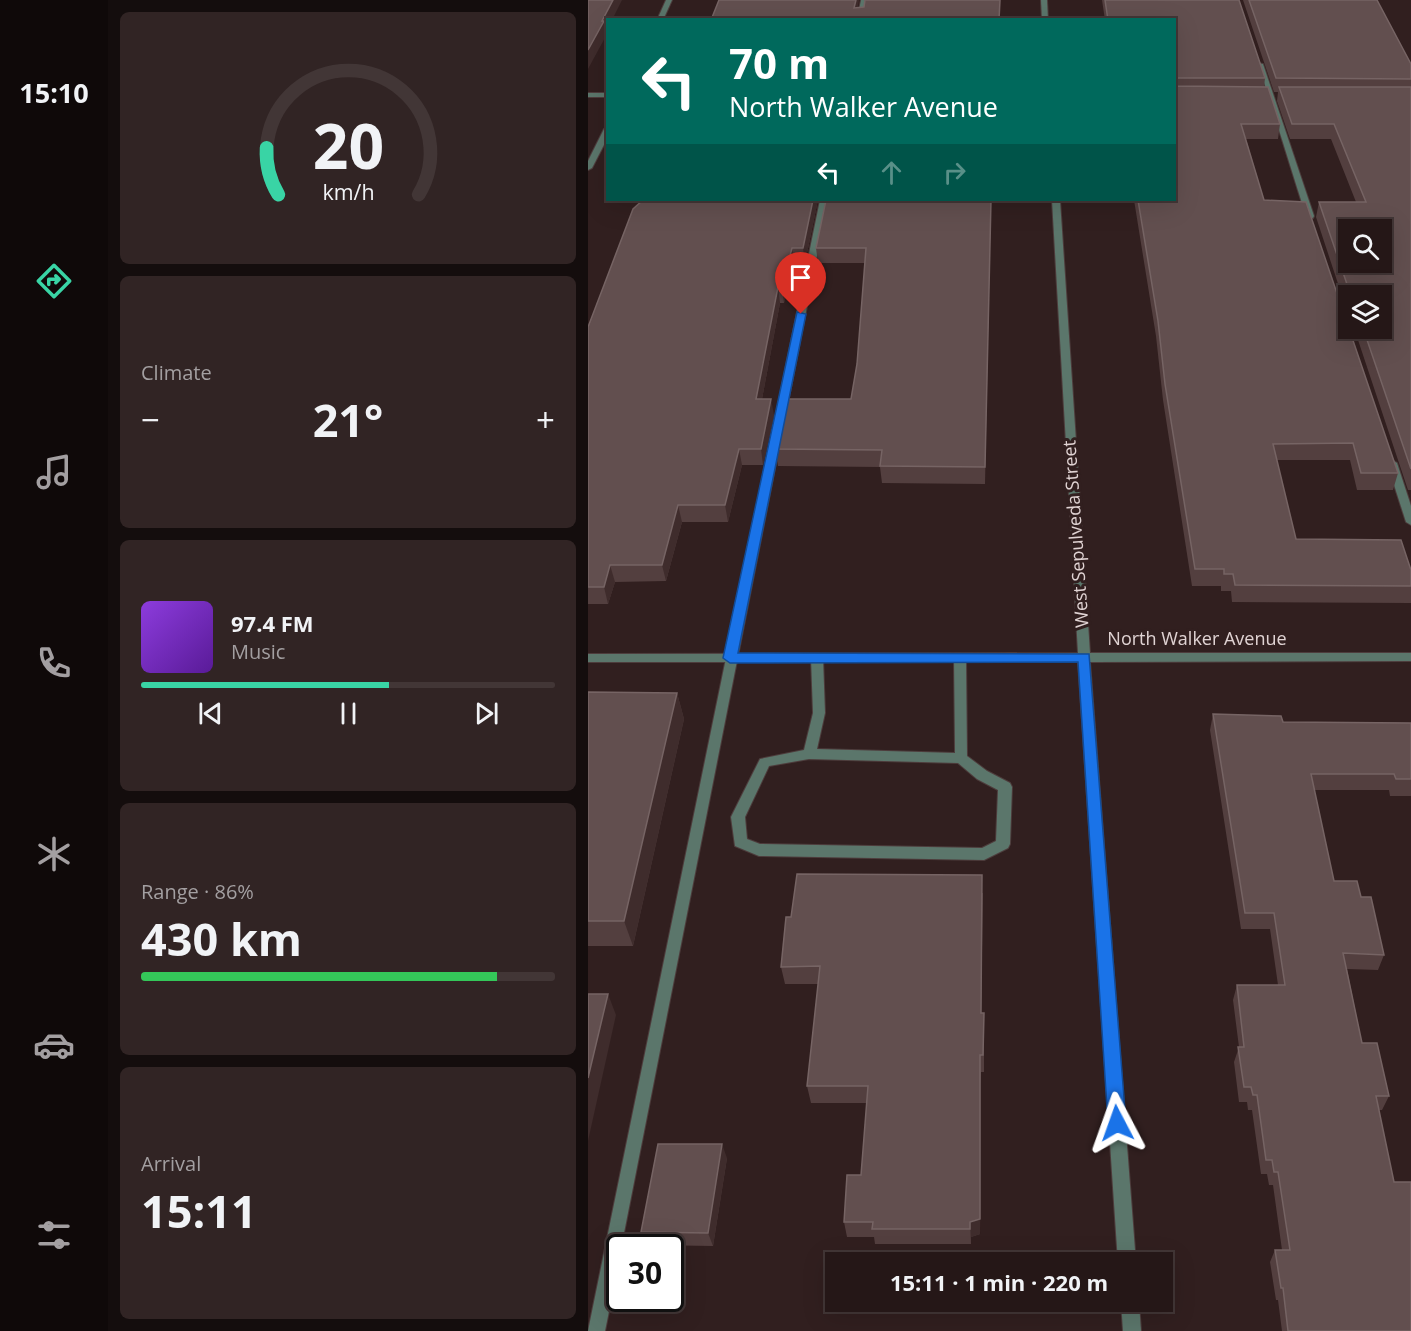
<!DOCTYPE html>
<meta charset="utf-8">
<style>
body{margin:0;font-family:"Open Sans",sans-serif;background:#312424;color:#f1f3f6;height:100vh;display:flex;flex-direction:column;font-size:22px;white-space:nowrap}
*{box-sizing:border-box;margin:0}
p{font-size:20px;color:#a39fa1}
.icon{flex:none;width:33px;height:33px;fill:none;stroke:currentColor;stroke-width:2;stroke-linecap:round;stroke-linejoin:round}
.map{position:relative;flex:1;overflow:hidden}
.drawer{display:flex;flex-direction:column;gap:12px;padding:12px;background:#140d0d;width:480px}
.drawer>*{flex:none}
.guide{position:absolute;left:18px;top:18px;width:570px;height:183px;border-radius:0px;box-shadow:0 6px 24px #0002,0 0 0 2px #423636;background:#00695c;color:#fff;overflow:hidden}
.controls{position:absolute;left:750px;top:219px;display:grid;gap:12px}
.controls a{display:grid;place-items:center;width:54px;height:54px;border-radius:0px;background:#251717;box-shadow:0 6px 24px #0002,0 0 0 2px #423636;font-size:30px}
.speed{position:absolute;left:18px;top:1234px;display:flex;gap:12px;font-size:30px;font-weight:700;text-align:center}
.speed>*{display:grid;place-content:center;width:78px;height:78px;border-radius:50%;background:#251717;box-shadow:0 6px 24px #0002,0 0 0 2px #423636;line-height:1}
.speed .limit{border:3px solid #111;border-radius:9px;background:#fff;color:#111}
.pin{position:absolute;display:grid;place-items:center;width:51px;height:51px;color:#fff;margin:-62px -26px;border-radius:50% 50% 50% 0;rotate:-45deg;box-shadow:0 0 6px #0007}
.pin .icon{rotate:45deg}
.me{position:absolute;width:66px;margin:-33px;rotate:356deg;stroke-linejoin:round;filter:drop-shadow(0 0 4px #0008)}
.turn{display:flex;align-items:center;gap:21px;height:126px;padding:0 24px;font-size:27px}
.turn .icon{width:78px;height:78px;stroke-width:2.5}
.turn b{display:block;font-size:42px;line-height:51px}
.lanes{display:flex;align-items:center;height:57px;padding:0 24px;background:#0003;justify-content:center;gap:30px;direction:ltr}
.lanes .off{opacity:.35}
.big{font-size:45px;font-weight:700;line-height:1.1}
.drawer .card{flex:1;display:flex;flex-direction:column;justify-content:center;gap:9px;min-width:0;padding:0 21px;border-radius:9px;background:#312424}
.drawer .dial{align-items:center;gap:0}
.dial svg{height:156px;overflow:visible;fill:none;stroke:#423636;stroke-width:7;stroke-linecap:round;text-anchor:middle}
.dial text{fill:#f1f3f6;stroke:none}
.song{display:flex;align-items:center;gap:18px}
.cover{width:72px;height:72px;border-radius:9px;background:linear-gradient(135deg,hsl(270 70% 55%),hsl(270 70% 35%))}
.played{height:6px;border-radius:3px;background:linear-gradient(90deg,#39d4a5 60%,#423636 60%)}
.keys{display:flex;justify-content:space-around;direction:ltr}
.heat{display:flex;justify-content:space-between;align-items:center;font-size:33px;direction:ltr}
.charge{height:9px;border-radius:4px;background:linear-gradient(90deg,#34c759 86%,#423636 0)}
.trip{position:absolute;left:237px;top:1252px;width:348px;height:60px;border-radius:0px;background:#251717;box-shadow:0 6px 24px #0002,0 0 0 2px #423636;font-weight:700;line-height:60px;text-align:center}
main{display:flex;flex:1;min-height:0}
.dock{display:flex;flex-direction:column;width:108px;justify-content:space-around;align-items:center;background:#0f0909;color:#a39fa1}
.dock .icon{width:42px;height:42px}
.dock .selected{color:#39d4a5}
.dock b{font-size:27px;color:#f1f3f6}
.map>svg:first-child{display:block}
</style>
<main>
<nav class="dock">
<b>15:10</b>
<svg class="icon selected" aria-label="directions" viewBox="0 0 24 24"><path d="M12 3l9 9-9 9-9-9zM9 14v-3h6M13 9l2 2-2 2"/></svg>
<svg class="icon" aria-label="music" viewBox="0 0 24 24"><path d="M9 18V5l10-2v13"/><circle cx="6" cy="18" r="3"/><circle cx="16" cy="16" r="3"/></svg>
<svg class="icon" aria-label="phone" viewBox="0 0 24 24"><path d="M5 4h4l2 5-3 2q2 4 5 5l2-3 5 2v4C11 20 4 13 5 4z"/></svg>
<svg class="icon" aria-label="climate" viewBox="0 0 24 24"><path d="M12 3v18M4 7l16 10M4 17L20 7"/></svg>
<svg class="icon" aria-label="car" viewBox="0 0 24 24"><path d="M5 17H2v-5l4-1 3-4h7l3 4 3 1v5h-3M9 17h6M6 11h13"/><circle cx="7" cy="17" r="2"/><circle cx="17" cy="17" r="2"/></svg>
<svg class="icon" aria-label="filters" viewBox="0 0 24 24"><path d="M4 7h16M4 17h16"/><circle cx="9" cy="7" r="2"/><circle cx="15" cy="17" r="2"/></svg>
</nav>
<section class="drawer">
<div class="card dial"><svg viewBox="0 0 100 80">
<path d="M14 69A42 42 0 1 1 86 69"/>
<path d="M14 69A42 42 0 0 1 8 45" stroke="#39d4a5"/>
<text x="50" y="56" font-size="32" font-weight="700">20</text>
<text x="50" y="72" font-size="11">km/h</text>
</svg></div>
<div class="card"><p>Climate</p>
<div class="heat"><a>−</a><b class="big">21°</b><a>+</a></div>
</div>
<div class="card">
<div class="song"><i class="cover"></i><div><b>97.4 FM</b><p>Music</p></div></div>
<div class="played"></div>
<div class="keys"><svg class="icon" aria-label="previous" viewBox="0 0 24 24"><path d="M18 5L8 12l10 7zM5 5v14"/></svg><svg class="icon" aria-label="pause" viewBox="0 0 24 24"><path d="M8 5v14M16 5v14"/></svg><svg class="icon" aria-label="next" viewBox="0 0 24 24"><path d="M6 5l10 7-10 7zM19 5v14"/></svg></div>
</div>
<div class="card"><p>Range · 86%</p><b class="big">430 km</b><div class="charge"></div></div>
<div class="card"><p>Arrival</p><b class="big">15:11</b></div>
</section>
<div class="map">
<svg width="823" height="1331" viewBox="0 0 823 1331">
<rect width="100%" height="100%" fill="#311f1f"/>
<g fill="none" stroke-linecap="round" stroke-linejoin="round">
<defs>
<g id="lane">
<path d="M 273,0 L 279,0 L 275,20 L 269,20 Z"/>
<path d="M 670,63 L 675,64 L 726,216 L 725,218 L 718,216 Z"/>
<path d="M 232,200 L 240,200 L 33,1248 L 32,1248 L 32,1257 L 17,1331 L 0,1331 Z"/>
<path d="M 804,460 L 809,463 L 823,506 L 823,525 L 818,522 L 799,463 Z"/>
<path d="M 229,654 L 235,658 L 237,713 L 229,749 L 367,753 L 366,658 L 372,654 L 376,655 L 378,658 L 379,756 L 399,771 L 422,783 L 424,787 L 422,844 L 420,848 L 396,860 L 171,856 L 147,846 L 143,817 L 172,759 L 216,750 L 225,713 L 223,658 ZM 221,759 L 370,763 L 389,779 L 410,790 L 408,841 L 394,848 L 172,844 L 159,839 L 157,817 L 181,766 Z"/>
</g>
<g id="street">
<path d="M 78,0 L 84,0 L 75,20 L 69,20 Z"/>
<path d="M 453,0 L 459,0 L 460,20 L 454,20 Z"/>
<rect x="0" y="93" width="20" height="4"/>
<path d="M 20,127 L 20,137 L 4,168 L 0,170 L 0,161 L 16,129 Z"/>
<path d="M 464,200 L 472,200 L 502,653 L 823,653 L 823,661 L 502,662 L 548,1263 L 530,1263 L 490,662 L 0,662 L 0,654 L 490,653 Z"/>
<path d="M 533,1302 L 551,1302 L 553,1331 L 535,1331 Z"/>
</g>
</defs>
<use href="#lane" stroke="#4d3c3c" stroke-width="2"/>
<use href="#street" stroke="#4d3c3c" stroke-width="2"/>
<use href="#lane" fill="#5b766b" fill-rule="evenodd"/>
<use href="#street" fill="#5b766b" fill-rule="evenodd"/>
</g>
<g fill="#533f3f">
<path d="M 514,0 L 651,0 L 677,78 L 676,87 L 692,124 L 690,139 L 658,139 L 676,200 L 810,473 L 805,490 L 769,490 L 762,460 L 689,460 L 708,539 L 823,570 L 823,603 L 644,602 L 643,591 L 633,591 L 633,586 L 604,586 L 575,400 L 568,336 L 546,200 L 586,200 L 586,20 L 517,20 Z"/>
<path d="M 655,0 L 789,0 L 823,64 L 823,490 L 820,490 L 766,328 L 794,328 L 794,296 L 760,296 L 760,314 L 728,217 L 731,202 L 768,202 L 743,139 L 702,139 L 689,101 L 690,92 L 686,92 Z"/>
<path d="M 55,200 L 230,200 L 217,263 L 206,263 L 196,303 L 192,303 L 174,399 L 186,415 L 175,465 L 154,465 L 140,522 L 94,522 L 78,581 L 27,582 L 20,604 L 0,604 L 0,327 Z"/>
<path d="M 403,200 L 397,484 L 294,483 L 292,467 L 190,466 L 187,449 L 263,399 L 269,364 L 277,263 L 230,263 L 228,248 Z"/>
<path d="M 0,693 L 89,693 L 96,719 L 45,946 L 0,946 Z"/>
<path d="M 625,714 L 695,722 L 823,723 L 823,796 L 802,796 L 801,790 L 726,790 L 746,881 L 773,897 L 796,955 L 790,970 L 759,969 L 774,1043 L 801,1096 L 794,1110 L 791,1110 L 823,1331 L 694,1331 L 690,1300 L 688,1300 L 682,1262 L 687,1250 L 694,1250 L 685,1185 L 681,1185 L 679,1174 L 673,1174 L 664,1110 L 660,1110 L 659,1102 L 651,1102 L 646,1062 L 651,1047 L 645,1000 L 649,985 L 690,985 L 682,929 L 653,929 L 622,730 Z"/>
<path d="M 395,893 L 393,1013 L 396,1013 L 396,1072 L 393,1072 L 392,1234 L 383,1237 L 383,1244 L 287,1244 L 286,1237 L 259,1237 L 256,1222 L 273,1175 L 279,1103 L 223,1103 L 219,1086 L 230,984 L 197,984 L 193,967 L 203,917 Z"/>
<path d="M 139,1158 L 125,1246 L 60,1245 L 53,1232 Z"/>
</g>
<g fill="#3f2c2c">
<path d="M 25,0 L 34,0 L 24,20 L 20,20 L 20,28 L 18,31 L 19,34 L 0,69 L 0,50 Z"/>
<path d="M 268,0 L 271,0 L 268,20 L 266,8 Z"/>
<path d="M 225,200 L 230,200 L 217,263 L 215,248 Z"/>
<path d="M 204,248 L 206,263 L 196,303 L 194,287 Z"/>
<path d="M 190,287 L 192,303 L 171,415 L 168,399 Z"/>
<path d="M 183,399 L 186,415 L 175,465 L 173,449 Z"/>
<path d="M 151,449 L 154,465 L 140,522 L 137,505 Z"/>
<path d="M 90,505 L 94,522 L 78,581 L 74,565 Z"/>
<path d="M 22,565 L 27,582 L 20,604 L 16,587 Z"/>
<path d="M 89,693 L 96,719 L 45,946 L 36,921 Z"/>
<path d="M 20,994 L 28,1015 L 0,1141 L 0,1078 Z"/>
<path d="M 393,1072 L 392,1234 L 383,1237 L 383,1244 L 382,1222 Z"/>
<path d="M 134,1144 L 139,1158 L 125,1246 L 120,1233 Z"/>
</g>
<g fill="#624f4f" stroke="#766464" stroke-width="1.5" fill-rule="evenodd">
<path d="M 0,0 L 25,0 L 14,21 L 16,21 L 0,50 Z"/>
<path d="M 131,0 L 268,0 L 266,8 L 276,7 L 277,0 L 412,0 L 411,20 L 123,20 Z"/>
<path d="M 517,0 L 651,0 L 677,78 L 587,78 L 586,80 L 586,20 L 520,20 Z"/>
<path d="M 661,0 L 789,0 L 823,64 L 823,79 L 688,78 Z"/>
<path d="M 586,85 L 587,86 L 680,87 L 692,124 L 653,124 L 676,200 L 718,202 L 810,473 L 773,473 L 765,443 L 685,444 L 708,539 L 813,540 L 823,570 L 823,586 L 647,585 L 645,574 L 636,574 L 636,569 L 607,569 L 577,384 L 570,321 L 550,200 L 586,200 Z"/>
<path d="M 691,87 L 823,87 L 823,469 L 775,328 L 794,328 L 794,296 L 763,296 L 731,202 L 778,202 L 746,124 L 704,124 ZM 760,230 L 794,230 L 794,262 L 760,262 Z"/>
<path d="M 55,200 L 225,200 L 215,248 L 204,248 L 194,287 L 190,287 L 168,399 L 183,399 L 173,449 L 151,449 L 137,505 L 90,505 L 74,565 L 22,565 L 16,587 L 0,587 L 0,327 L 45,209 Z"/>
<path d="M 238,200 L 403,200 L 397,467 L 292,466 L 294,450 L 187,449 L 198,399 L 263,399 L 269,364 L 278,248 L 228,248 Z"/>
<path d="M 0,692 L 89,693 L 36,921 L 0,921 Z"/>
<path d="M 625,714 L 693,716 L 695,722 L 823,723 L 823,779 L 808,779 L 806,774 L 723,774 L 746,881 L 769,881 L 773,897 L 783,897 L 796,955 L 755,953 L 774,1043 L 789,1043 L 801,1096 L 788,1096 L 806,1182 L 823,1182 L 823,1331 L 700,1331 L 695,1288 L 693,1288 L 687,1250 L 702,1250 L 690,1172 L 686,1172 L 684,1160 L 678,1160 L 669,1095 L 665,1095 L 663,1087 L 656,1087 L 650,1047 L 656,1047 L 649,985 L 697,985 L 686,913 L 657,913 Z"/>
<path d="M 209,874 L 394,875 L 393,1013 L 396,1013 L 395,1055 L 392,1055 L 392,1219 L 382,1222 L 382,1229 L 284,1229 L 285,1222 L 256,1222 L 259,1175 L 273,1175 L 280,1086 L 219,1086 L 232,966 L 193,967 L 198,917 L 203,917 Z"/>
<path d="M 0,994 L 20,994 L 0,1078 Z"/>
<path d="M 70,1144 L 134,1144 L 120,1233 L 53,1232 Z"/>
</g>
<path fill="#1a73e8" stroke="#114b97" stroke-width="1.5" d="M 209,312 L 218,314 L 150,653 L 501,654 L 538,1123 L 535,1129 L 529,1132 L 522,1129 L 520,1123 L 490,662 L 142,663 L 135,658 Z"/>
<g text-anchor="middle" stroke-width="6" stroke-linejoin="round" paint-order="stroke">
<g font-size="18" fill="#e0d3d3" stroke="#311f1f">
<text transform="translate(488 534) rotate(-94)" y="6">West Sepulveda Street</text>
<text x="609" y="645">North Walker Avenue</text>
</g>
</g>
</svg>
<div class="controls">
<a><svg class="icon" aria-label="search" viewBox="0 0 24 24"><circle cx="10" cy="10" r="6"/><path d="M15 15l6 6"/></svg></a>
<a><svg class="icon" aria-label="layers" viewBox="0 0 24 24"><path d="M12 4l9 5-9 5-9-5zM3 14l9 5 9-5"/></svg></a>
</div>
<div class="speed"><div class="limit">30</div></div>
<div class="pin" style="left:213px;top:314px;background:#d93025"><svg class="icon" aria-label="arrive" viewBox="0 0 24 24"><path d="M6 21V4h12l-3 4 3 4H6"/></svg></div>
<svg class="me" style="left:529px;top:1123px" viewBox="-20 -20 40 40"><path d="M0-17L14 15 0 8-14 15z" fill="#1a73e8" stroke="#fff" stroke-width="4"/></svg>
<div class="trip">15:11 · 1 min · 220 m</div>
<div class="guide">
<div class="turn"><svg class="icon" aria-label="left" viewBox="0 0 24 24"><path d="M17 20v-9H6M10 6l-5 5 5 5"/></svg><div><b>70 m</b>North Walker Avenue</div></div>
<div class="lanes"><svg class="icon" aria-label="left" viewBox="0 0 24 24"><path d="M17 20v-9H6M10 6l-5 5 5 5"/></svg><svg class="icon off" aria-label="ahead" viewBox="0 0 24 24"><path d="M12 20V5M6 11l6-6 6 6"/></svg><svg class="icon off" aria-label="right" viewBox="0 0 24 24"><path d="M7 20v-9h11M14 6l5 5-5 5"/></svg></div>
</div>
</div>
</main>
